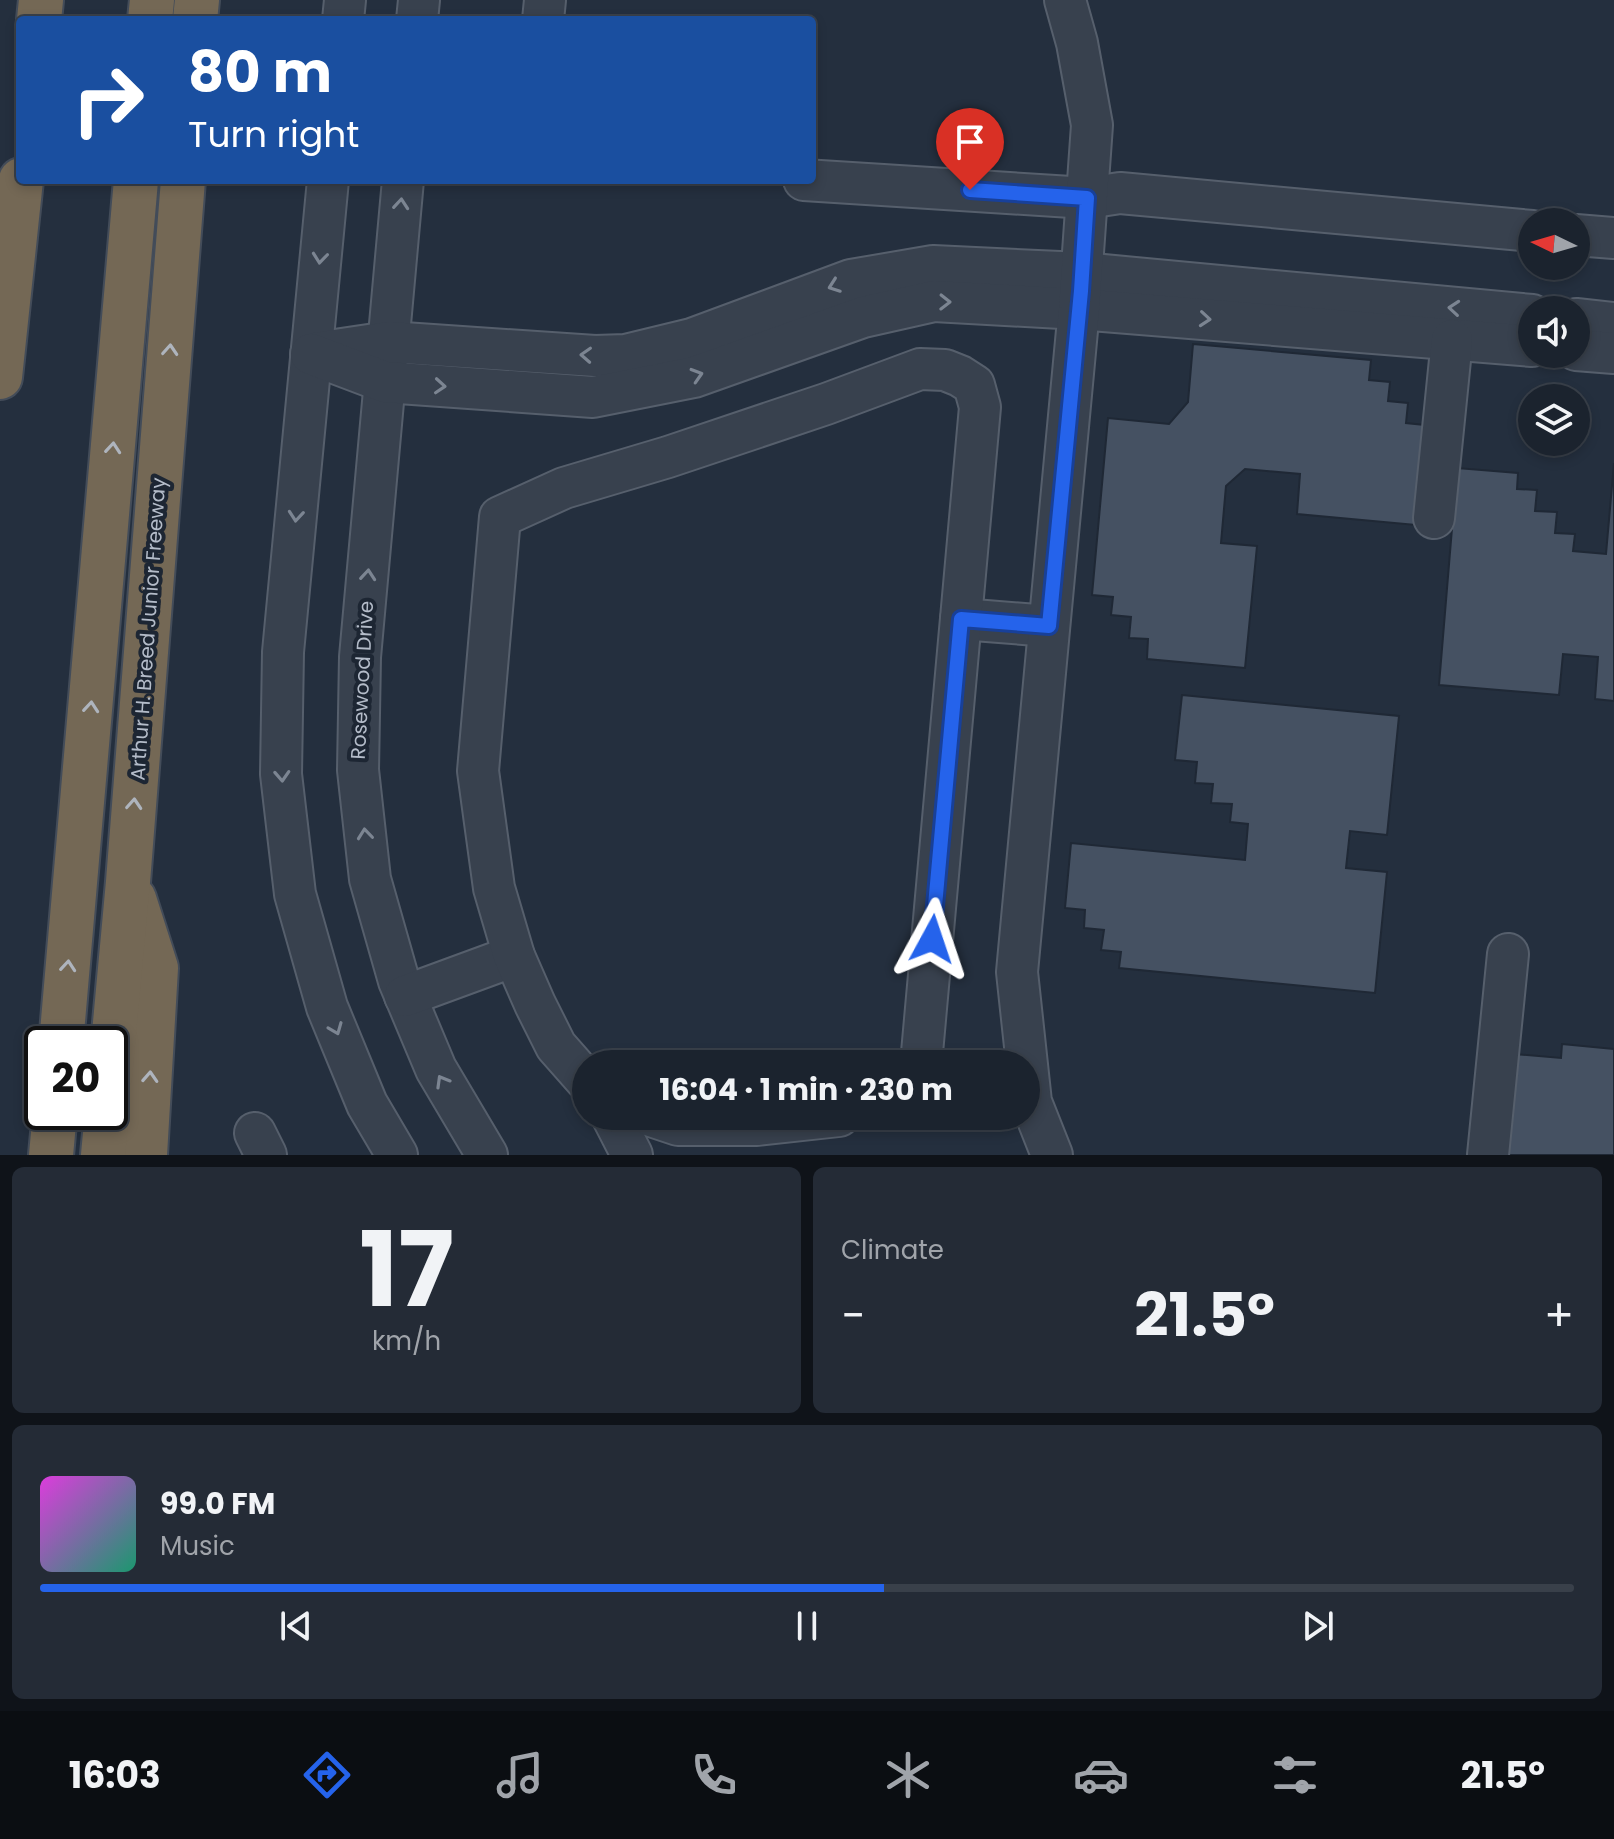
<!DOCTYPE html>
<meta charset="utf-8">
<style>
body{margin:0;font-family:Poppins,sans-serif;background:#242b36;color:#f1f3f6;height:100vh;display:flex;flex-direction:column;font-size:30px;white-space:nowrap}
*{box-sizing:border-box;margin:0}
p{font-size:26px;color:#a0a4aa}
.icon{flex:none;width:44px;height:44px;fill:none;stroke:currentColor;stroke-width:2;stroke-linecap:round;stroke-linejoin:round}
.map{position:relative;height:1155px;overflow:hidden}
.drawer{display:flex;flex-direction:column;gap:12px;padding:12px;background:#0f1319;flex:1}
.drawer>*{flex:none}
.banner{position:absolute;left:16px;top:16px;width:800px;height:168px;border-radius:8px;box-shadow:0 4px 12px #0003,0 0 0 2px #39404a;background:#1a4fa0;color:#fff;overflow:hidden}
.needle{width:52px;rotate:275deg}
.buttons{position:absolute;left:1518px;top:208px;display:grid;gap:16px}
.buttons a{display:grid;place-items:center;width:72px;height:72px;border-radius:50%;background:#1b232e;box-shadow:0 4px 12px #0003,0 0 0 2px #39404a;font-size:40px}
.speed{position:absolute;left:24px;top:1026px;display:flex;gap:16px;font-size:40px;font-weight:700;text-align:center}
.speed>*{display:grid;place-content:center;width:104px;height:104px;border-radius:50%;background:#1b232e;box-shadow:0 4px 12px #0003,0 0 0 2px #39404a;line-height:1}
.speed .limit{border:4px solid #111;border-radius:12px;background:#fff;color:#111}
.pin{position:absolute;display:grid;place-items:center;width:68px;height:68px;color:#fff;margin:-82px -34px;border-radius:50% 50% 50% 0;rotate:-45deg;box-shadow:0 0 8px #0007}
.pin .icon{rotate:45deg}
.me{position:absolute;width:88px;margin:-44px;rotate:5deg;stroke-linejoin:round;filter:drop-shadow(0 0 6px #0008)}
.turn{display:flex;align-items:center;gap:28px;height:168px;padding:0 40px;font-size:36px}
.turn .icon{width:104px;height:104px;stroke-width:2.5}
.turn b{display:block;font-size:56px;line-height:68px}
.big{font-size:60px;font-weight:700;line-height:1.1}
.drawer .card{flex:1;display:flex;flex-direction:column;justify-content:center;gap:12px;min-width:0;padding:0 28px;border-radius:12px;background:#242b36}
.drawer .dial{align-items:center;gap:0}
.dial b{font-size:104px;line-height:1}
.song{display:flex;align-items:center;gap:24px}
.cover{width:96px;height:96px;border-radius:12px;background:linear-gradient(135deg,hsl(300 70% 55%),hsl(160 70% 35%))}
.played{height:8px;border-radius:4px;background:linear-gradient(90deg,#2563eb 55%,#39404a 55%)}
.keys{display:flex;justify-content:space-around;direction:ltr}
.heat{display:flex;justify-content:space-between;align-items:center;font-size:44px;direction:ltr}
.drawer .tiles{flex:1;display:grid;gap:12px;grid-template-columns:1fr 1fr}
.card:last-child{grid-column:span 2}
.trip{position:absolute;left:572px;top:1050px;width:468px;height:80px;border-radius:40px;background:#1b232e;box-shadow:0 4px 12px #0003,0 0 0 2px #39404a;font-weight:700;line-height:80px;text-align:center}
.menu{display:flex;height:128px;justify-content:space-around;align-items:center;background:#0b0e12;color:#a0a4aa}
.menu .icon{width:56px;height:56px}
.menu .current{color:#2563eb}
.menu b{font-size:36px;color:#f1f3f6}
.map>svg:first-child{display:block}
</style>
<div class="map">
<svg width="1614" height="1155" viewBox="0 0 1614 1155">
<rect width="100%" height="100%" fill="#242f3e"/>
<g fill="#455162" stroke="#1f2835" stroke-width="2">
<path d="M 1193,344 L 1371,360 L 1369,380 L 1390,382 L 1388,401 L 1408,403 L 1406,423 L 1425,425 L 1416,525 L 1297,514 L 1300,474 L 1245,469 L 1226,486 L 1221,543 L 1257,546 L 1245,668 L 1147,659 L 1148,639 L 1129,638 L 1131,617 L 1111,615 L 1113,597 L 1092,595 L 1108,418 L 1169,424 L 1188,402 Z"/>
<path d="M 1614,463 L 1614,701 L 1595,699 L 1598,657 L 1563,654 L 1559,695 L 1439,685 L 1457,468 L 1518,473 L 1517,489 L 1537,490 L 1535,511 L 1557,512 L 1555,533 L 1575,534 L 1573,551 L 1606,554 Z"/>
<path d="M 1182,695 L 1399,716 L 1387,835 L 1350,831 L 1346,868 L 1387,872 L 1375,993 L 1119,968 L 1121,952 L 1101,950 L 1104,930 L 1084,928 L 1085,910 L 1065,908 L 1071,843 L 1245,860 L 1248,824 L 1230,822 L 1232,804 L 1211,803 L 1213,784 L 1195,783 L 1197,762 L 1175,760 Z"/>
<path d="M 1562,1044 L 1614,1049 L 1614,1155 L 1505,1155 L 1514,1054 L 1561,1058 Z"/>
</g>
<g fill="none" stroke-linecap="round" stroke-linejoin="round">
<defs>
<g id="minor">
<path d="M 343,20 L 345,0"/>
<path d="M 417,20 L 419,0"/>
<path d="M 543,20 L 545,0"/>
<path d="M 328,180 L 283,652 L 281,774 L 295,894 L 327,1007 L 367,1104 L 397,1155"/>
<path d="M 403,180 L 360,657 L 358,770 L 370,879 L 399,981 L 436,1069 L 487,1155"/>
<path d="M 804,180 L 1087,198 L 1120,193 L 1532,231"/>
<path d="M 1576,235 L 1614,238"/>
<path d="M 1576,319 L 1614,323"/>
<path d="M 1576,350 L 1614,353"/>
<path d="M 315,353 L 389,342 L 595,356 L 626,355 L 692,339 L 851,280 L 933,266 L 1082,273 L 1532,315"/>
<path d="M 311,354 L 385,382 L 593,397 L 694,377 L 863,317 L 934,301 L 1079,309 L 1532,346"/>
<path d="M 1434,518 L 1452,340"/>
<path d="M 961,619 L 1049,626"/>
<path d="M 405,996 L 514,956"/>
<path d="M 586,1080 L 556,1046 L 535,1004 L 514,956 L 494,888 L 478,771 L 500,517 L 564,488 L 668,457 L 826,404 L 920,369 L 945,370 L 960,376 L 974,385 L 980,407 L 921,1064"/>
<path d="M 612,1116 L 632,1155"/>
<path d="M 651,1116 L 678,1125 L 757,1125 L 839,1116"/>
<path d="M 255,1133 L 266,1155"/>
<path d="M 1052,1155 L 1031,1102 L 1017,972 L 1079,309 L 1092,125 L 1077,43 L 1065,0"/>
<path d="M 1488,1155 L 1508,954"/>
</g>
<g id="highway">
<path d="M 39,20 L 41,0"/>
<path d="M 150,20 L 152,0"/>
<path d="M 195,20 L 197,0"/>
<path d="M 0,377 L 21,180"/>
<path d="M 134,899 L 156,968 L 145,1155"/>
<path d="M 61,1044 L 136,180"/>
<path d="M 110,1077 L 128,882 L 183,180"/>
<path d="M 51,1155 L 55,1112"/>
<path d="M 103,1155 L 107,1112"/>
</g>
</defs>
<use href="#minor" stroke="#565f6c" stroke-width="44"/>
<use href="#highway" stroke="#434c59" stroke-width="48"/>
<use href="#minor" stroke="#38414e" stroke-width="40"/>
<use href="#highway" stroke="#746855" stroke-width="44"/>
</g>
<defs><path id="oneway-chevron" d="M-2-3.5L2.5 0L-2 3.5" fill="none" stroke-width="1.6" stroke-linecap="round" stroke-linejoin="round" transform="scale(2)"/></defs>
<g stroke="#7c8592">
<use href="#oneway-chevron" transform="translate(401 204) rotate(-85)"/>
<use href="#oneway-chevron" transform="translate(320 258) rotate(96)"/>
<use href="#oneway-chevron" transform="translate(834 286) rotate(160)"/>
<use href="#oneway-chevron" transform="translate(945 302) rotate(1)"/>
<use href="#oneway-chevron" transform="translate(1454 308) rotate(-175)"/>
<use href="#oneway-chevron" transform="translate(1205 319) rotate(5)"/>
<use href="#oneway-chevron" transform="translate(586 355) rotate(-177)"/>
<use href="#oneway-chevron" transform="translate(697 375) rotate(-17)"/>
<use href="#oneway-chevron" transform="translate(440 386) rotate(4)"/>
<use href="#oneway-chevron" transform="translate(296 516) rotate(95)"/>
<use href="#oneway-chevron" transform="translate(368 575) rotate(-85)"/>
<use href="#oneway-chevron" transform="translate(282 776) rotate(87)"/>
<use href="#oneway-chevron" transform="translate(365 834) rotate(-96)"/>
<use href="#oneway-chevron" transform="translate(336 1029) rotate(68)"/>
<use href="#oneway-chevron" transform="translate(442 1081) rotate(-120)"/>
</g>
<g stroke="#aeb4bd">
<use href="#oneway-chevron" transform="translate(170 350) rotate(-86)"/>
<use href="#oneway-chevron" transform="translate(113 448) rotate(-85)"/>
<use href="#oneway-chevron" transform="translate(91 707) rotate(-85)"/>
<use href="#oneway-chevron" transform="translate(134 804) rotate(-86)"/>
<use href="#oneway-chevron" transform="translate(68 966) rotate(-85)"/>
<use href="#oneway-chevron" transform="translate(150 1077) rotate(-87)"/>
</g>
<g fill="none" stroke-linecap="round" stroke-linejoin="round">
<defs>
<path id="route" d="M 932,939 L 961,619 L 1049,626 L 1081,291 L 1087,198 L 970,190"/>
</defs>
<use href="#route" stroke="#184099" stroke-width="20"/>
<use href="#route" stroke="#2563eb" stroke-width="14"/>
</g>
<g text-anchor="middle" stroke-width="8" stroke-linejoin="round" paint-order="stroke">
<g font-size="20" fill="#b4bcc9" stroke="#1d2633">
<text transform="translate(148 629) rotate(-86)" y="7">Arthur H. Breed Junior Freeway</text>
<text transform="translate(362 680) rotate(-87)" y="7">Rosewood Drive</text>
</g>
</g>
</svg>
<div class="buttons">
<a><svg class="needle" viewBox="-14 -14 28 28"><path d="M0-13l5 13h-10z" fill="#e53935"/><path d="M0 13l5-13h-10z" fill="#a0a4aa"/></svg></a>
<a><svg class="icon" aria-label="sound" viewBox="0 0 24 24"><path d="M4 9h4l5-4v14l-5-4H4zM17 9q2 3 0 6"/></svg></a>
<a><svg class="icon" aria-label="layers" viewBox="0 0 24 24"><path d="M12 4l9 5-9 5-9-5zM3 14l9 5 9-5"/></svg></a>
</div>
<div class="speed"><div class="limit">20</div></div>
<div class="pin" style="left:970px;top:190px;background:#d93025"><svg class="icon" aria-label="arrive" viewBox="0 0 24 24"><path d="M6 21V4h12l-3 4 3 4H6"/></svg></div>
<svg class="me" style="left:932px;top:939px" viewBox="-20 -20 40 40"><path d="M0-17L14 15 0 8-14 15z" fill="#2563eb" stroke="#fff" stroke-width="4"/></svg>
<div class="trip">16:04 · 1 min · 230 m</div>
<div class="banner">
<div class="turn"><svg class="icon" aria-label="right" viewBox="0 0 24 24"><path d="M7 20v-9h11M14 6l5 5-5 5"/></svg><div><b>80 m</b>Turn right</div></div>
</div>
</div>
<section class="drawer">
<div class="tiles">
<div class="card dial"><b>17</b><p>km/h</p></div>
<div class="card"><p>Climate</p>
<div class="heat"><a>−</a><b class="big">21.5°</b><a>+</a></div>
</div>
<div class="card">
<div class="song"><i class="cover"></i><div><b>99.0 FM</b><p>Music</p></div></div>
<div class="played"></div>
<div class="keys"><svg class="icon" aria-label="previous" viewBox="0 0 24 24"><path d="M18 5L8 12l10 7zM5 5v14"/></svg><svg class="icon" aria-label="pause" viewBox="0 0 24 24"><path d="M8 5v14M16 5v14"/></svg><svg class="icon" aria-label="next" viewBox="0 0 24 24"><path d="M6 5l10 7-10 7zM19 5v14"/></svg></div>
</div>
</div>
</section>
<nav class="menu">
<b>16:03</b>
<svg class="icon current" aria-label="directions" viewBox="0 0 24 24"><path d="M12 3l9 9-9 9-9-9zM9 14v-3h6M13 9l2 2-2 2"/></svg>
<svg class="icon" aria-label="music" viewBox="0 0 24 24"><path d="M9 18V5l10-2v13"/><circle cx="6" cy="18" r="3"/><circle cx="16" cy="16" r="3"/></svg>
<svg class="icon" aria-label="phone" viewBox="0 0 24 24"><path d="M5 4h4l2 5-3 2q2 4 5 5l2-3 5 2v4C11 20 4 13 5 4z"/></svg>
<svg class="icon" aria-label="climate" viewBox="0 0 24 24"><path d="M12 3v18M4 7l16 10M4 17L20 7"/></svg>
<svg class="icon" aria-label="car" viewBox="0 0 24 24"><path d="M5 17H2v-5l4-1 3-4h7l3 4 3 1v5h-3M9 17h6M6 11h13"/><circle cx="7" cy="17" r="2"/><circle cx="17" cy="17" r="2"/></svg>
<svg class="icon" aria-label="filters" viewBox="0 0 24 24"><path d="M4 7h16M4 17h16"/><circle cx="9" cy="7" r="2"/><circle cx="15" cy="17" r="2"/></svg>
<b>21.5°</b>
</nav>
